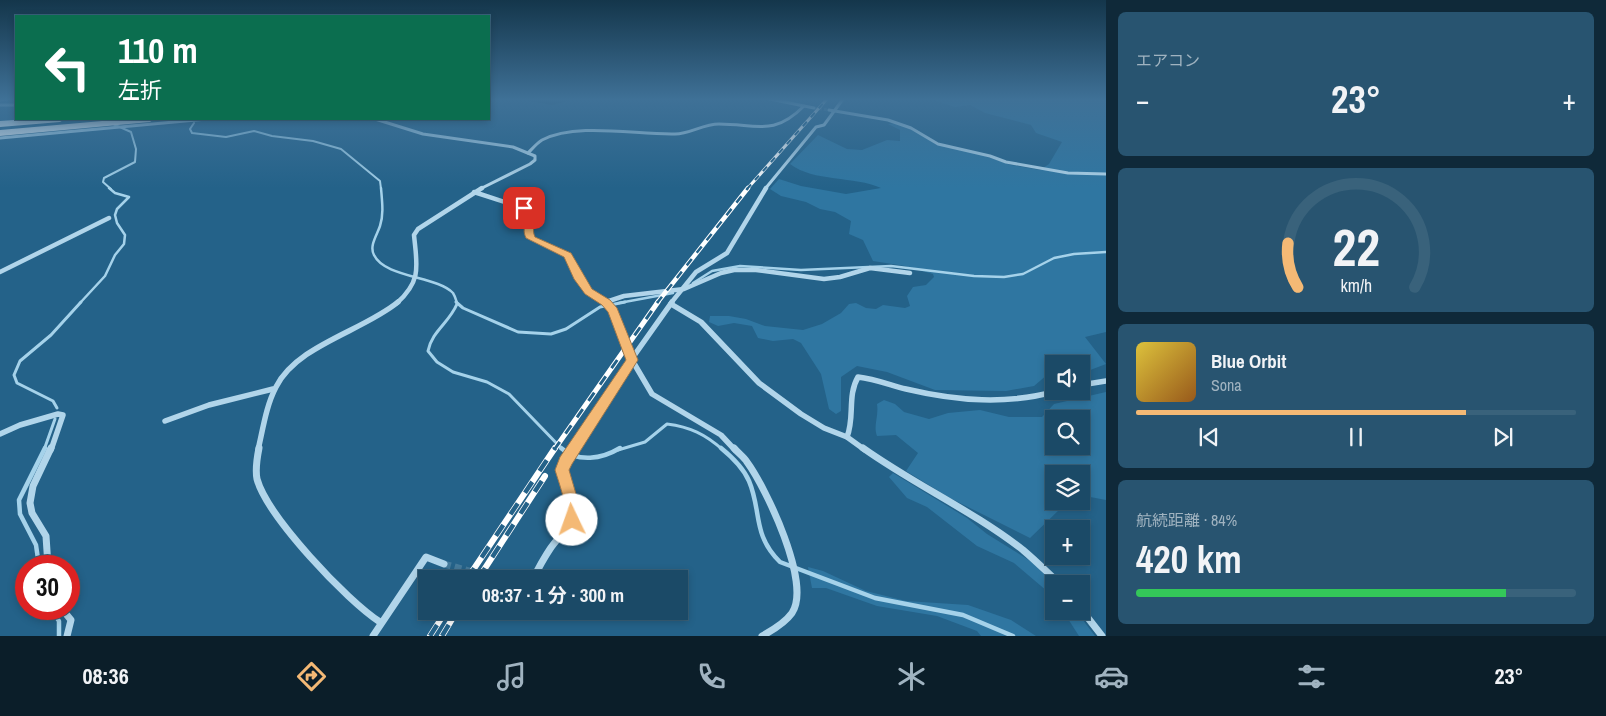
<!DOCTYPE html>
<html lang="ja">
<meta charset="utf-8">
<style>
body{margin:0;font-family:"Archivo Narrow","Noto Sans JP",sans-serif;background:#285470;color:#f1f3f6;height:100vh;display:flex;flex-direction:column;font-size:19px;white-space:nowrap}
*{box-sizing:border-box;margin:0}
p{font-size:16px;color:#a0b3c0}
.icon{flex:none;width:28px;height:28px;fill:none;stroke:currentColor;stroke-width:2;stroke-linecap:round;stroke-linejoin:round}
.map{position:relative;flex:1;overflow:hidden}
.sheet{display:flex;flex-direction:column;gap:12px;padding:12px;background:#0f2939;width:500px}
.sheet>*{flex:none}
.guide{position:absolute;left:15px;top:15px;width:475px;height:105px;border-radius:0px;box-shadow:0 2px 8px #0003,0 0 0 1px #39627b;background:#0b6e4f;color:#fff;overflow:hidden}
.tools{position:absolute;left:1045px;top:355px;display:grid;gap:10px}
.tools a{display:grid;place-items:center;width:45px;height:45px;border-radius:0px;background:#1b4a67;box-shadow:0 2px 8px #0003,0 0 0 1px #39627b;font-size:25px}
.speed{position:absolute;left:15px;top:555px;display:flex;gap:10px;font-size:25px;font-weight:700;text-align:center}
.speed>*{display:grid;place-content:center;width:65px;height:65px;border-radius:50%;background:#1b4a67;box-shadow:0 2px 8px #0003,0 0 0 1px #39627b;line-height:1}
.speed .limit{border:8px solid #d22;background:#fff;color:#111}
.pin{position:absolute;display:grid;place-items:center;width:42px;height:42px;color:#fff;margin:-21px;border-radius:10px;box-shadow:0 2px 8px #0006}
.me{position:absolute;width:55px;margin:-28px;rotate:357deg;stroke-linejoin:round;filter:drop-shadow(0 0 4px #0008)}
.turn{display:flex;align-items:center;gap:18px;height:105px;padding:0 20px;font-size:22px}
.turn .icon{width:65px;height:65px;stroke-width:2.5}
.turn b{display:block;font-size:35px;line-height:42px}
.big{font-size:38px;font-weight:700;line-height:1.1}
.sheet .card{flex:1;display:flex;flex-direction:column;justify-content:center;gap:8px;min-width:0;padding:0 18px;border-radius:8px;background:#285470}
.sheet .dial{align-items:center;gap:0}
.dial svg{height:130px;overflow:visible;fill:none;stroke:#39627b;stroke-width:7;stroke-linecap:round;text-anchor:middle}
.dial text{fill:#f1f3f6;stroke:none}
.song{display:flex;align-items:center;gap:15px}
.cover{width:60px;height:60px;border-radius:8px;background:linear-gradient(135deg,hsl(50 70% 55%),hsl(30 70% 35%))}
.played{height:5px;border-radius:2px;background:linear-gradient(90deg,#f4b975 75%,#39627b 75%)}
.keys{display:flex;justify-content:space-around;direction:ltr}
.heat{display:flex;justify-content:space-between;align-items:center;font-size:28px;direction:ltr}
.charge{height:8px;border-radius:4px;background:linear-gradient(90deg,#34c759 84%,#39627b 0)}
.trip{position:absolute;left:418px;top:570px;width:270px;height:50px;border-radius:0px;background:#1b4a67;box-shadow:0 2px 8px #0003,0 0 0 1px #39627b;font-weight:700;line-height:50px;text-align:center}
.menu{display:flex;height:80px;justify-content:space-around;align-items:center;background:#0b1e29;color:#a0b3c0}
.menu .icon{width:35px;height:35px}
.menu .on{color:#f4b975}
.menu b{font-size:22px;color:#f1f3f6}
main{display:flex;flex:1;min-height:0}
.map>svg:first-child{display:block}
</style>
<main>
<div class="map">
<svg width="1106" height="636" viewBox="0 0 1106 636">
<rect width="100%" height="100%" fill="#246289"/>
<g fill="#2f76a1" fill-rule="evenodd">
<path d="M 930,99 L 1106,99 L 1106,332 L 1085,337 L 1106,364 L 1085,372 L 1081,372 L 1081,364 L 1054,364 L 1054,369 L 1034,386 L 1006,391 L 935,390 L 887,372 L 857,366 L 841,377 L 841,411 L 836,414 L 829,409 L 821,374 L 801,343 L 793,339 L 773,341 L 758,338 L 752,326 L 734,323 L 718,326 L 709,322 L 710,316 L 729,316 L 746,319 L 765,326 L 803,330 L 822,324 L 841,313 L 849,304 L 856,303 L 866,308 L 876,309 L 883,305 L 905,308 L 910,306 L 907,296 L 913,287 L 926,285 L 934,277 L 933,274 L 905,266 L 873,261 L 863,240 L 849,234 L 851,221 L 835,212 L 820,209 L 806,202 L 781,196 L 770,189 L 779,179 L 801,186 L 846,194 L 881,188 C 855,176 813,182 790,164 L 818,135 L 847,149 L 862,150 L 887,140 L 900,141 L 900,130 L 888,124 L 896,123 L 915,130 L 935,144 L 982,155 L 1011,165 L 1040,170 L 1049,164 L 1062,142 L 1036,133 L 1031,125 L 985,113 L 970,105 L 955,107 Z"/>
<path d="M 1106,392 L 1106,500 L 1085,496 L 1081,498 L 1081,474 L 1054,474 L 1054,501 L 1075,501 L 1060,509 L 1030,538 L 950,498 L 906,471 L 918,453 L 896,435 L 877,436 C 873,426 879,416 877,404 L 884,400 L 895,404 L 904,412 L 929,419 L 948,413 L 980,410 L 1009,417 L 1042,417 L 1054,404 ZM 1054,419 L 1081,419 L 1081,446 L 1054,446 Z"/>
<path d="M 893,473 L 967,518 L 987,534 L 1032,562 L 1054,584 L 1054,597 L 1014,563 L 977,546 L 927,507 L 907,498 L 889,477 Z"/>
<path d="M 808,567 L 823,571 L 866,591 L 906,601 L 968,605 L 1011,620 L 1036,636 L 981,636 L 977,631 L 937,616 L 877,606 L 826,588 L 812,588 Z"/>
<path d="M 1063,611 L 1076,611 L 1095,636 L 1079,636 Z"/>
</g>
<g fill="none" stroke-linecap="round" stroke-linejoin="round">
<g stroke="#a5d2ea" stroke-width="2">
<path d="M 97,119 L 107,122"/>
<path d="M 194,123 L 190,129 L 192,133 L 226,137 L 254,131 L 272,136 L 313,141 L 341,149 L 380,181 L 381,189"/>
<path d="M 111,189 L 103,182 L 104,178 L 135,162 L 136,149 L 131,132 L 113,124"/>
</g>
<g stroke="#a5d2ea" stroke-width="2.5">
<path d="M 381,188 C 382,201 384,214 380,226 C 377,235 369,246 374,255 C 385,278 437,276 453,293 C 455,296 456,300 457,303"/>
<path d="M 693,283 L 712,271 L 740,266 L 801,270 L 891,266 L 974,276 L 1004,277 L 1023,274 L 1054,258 L 1074,254 L 1106,252"/>
<path d="M 80,303 L 105,276 L 115,255 L 124,244 L 125,235 L 117,223 L 115,215 L 117,209 L 129,197 L 115,193 L 109,188"/>
<path d="M 619,303 L 673,293"/>
</g>
<g stroke="#a5d2ea" stroke-width="3">
<path d="M 456,302 L 463,308 L 518,332 L 551,334 L 566,329 L 600,307 L 625,302"/>
<path d="M 457,304 C 449,323 432,331 428,351 L 437,362 L 453,372 L 487,382 L 509,394 L 563,450"/>
<path d="M 57,408 L 53,401 L 17,383 L 14,375 L 20,361 L 51,335 L 81,302"/>
<path d="M 44,450 L 55,419"/>
<path d="M 618,450 L 645,442 L 667,424 C 690,427 705,434 723,450"/>
</g>
<g stroke="#a5d2ea" stroke-width="4.5">
<path d="M 561,448 C 578,463 602,459 620,448"/>
<path d="M 721,448 C 732,457 743,467 749,481 C 762,512 752,534 780,562 L 875,598 L 963,615 L 1013,636"/>
<path d="M 39,566 L 36,545 L 20,514 L 19,500 L 45,448"/>
<path d="M 50,609 L 59,621 L 59,636"/>
</g>
<path fill="#1a4a69" fill-rule="evenodd" d="M 528,99 L 570,99 L 569,101 L 552,105 L 529,101 Z"/>
<path stroke="#457a9b" stroke-width="3" stroke-dasharray="3 2" stroke-linecap="butt" d="M 814,108 L 829,110"/>
<path stroke="#457a9b" stroke-width="7" stroke-dasharray="7 4" stroke-linecap="butt" d="M 444,564 L 498,579"/>
<g stroke="#b1d5ea" stroke-width="3">
<path d="M 770,99 L 814,108"/>
<path d="M 0,100 L 7,99"/>
<path d="M 0,105 L 16,105"/>
<path d="M 829,110 L 888,120 L 911,128 L 938,144 L 990,156 L 1006,162 L 1068,173 L 1106,174"/>
<path d="M 375,119 L 423,134 L 513,147 L 535,156 L 535,160 L 530,164 L 480,189"/>
<path d="M 0,138 L 207,119"/>
<path d="M 528,153 C 532,149 537,143 542,140 C 577,122 636,135 675,134 C 690,134 703,124 719,124 C 757,124 773,137 804,106"/>
<path d="M 765,189 L 816,127 L 824,125 L 843,99"/>
</g>
<g stroke="#b1d5ea" stroke-width="4.5">
<path d="M 474,192 L 523,208 L 530,216 L 531,238 L 568,256 L 589,292 L 607,303"/>
<path d="M 0,272 L 109,218"/>
<path d="M 606,302 L 624,296 L 684,289 L 721,273 L 734,270 L 756,270 L 824,279 L 840,277 L 870,268 L 910,273"/>
<path d="M 397,303 C 422,280 417,266 414,235 L 418,229 L 482,188"/>
<path d="M 671,303 L 696,272 L 727,253 L 766,188"/>
</g>
<g stroke="#b1d5ea" stroke-width="5.5">
<path d="M 606,302 L 614,311 L 632,360 L 652,394 L 721,435 L 735,450"/>
<path d="M 671,304 L 701,322 L 759,383 L 801,414 L 824,428 L 847,437 L 865,450"/>
<path d="M 1081,385 L 1106,381"/>
<path d="M 165,421 L 209,405 L 273,389"/>
<path d="M 0,434 L 20,425 L 58,414 L 63,415 L 51,450"/>
<path d="M 847,437 C 855,417 847,396 858,377 C 875,379 890,385 906,389 C 957,401 1007,405 1057,391"/>
<path d="M 258,450 C 263,429 266,406 276,387 C 297,345 363,331 398,302"/>
<path d="M 572,450 L 626,367 L 672,302"/>
</g>
<g stroke="#b1d5ea" stroke-width="7">
<path d="M 259,448 C 257,458 255,469 257,479 C 267,516 347,601 380,622"/>
<path d="M 734,448 C 738,453 744,457 747,462 C 766,488 812,584 792,613 C 785,623 773,630 762,636"/>
<path d="M 863,448 C 915,485 973,511 1023,550 C 1036,561 1048,573 1060,584"/>
<path d="M 48,566 L 46,536 L 32,513 L 30,503 L 33,486 L 51,448"/>
<path d="M 533,579 C 538,569 544,558 550,549 C 557,538 568,530 572,517 C 577,498 557,480 565,461 C 567,457 571,452 573,448"/>
<path d="M 62,609 L 71,620 L 67,636"/>
<path d="M 1081,609 L 1102,636"/>
<path d="M 373,636 L 426,557 L 444,564"/>
</g>
<path fill="#fafcfe" fill-rule="evenodd" d="M 125,119 L 154,119 L 150,122 L 0,136 L 0,130 Z"/>
<path fill="#fff" fill-rule="evenodd" d="M 29,119 L 65,119 L 60,122 L 0,127 L 0,121 Z"/>
<defs>
<path id="rail-far3" d="M 747,189 L 827,99"/>
<path id="rail-far2" d="M 657,303 L 748,188"/>
<path id="rail-far1" d="M 554,450 L 658,302"/>
<g id="rail">
<path d="M 467,579 L 555,448"/>
<path d="M 478,579 L 545,476"/>
<path d="M 430,636 L 446,611"/>
<path d="M 442,636 L 457,611"/>
</g>
</defs>
<use href="#rail-far3" stroke="#fff" stroke-width="3"/>
<use href="#rail-far2" stroke="#fff" stroke-width="4.5"/>
<use href="#rail-far1" stroke="#fff" stroke-width="5"/>
<use href="#rail" stroke="#fff" stroke-width="6"/>
<use href="#rail-far3" stroke="#246289" stroke-width="2" stroke-dasharray="6" stroke-linecap="butt"/>
<use href="#rail-far2" stroke="#246289" stroke-width="2.5" stroke-dasharray="8" stroke-linecap="butt"/>
<use href="#rail-far1" stroke="#246289" stroke-width="3" stroke-dasharray="10" stroke-linecap="butt"/>
<use href="#rail" stroke="#246289" stroke-width="4.5" stroke-dasharray="13" stroke-linecap="butt"/>
</g>
<linearGradient id="sky" x2="0" y2="1"><stop stop-color="#14364b"/><stop offset="0.53" stop-color="#3f7197"/><stop offset="1" stop-color="#3f7197" stop-opacity="0"/></linearGradient>
<rect width="1106" height="188" fill="url(#sky)"/>
<path fill="#f4b975" stroke="#9f784c" d="M 520,206 L 527,206 C 544,220 529,223 535,237 L 571,253 L 592,289 L 610,300 L 617,308 L 638,360 L 572,464 L 569,470 L 581,511 L 577,525 L 572,527 L 566,525 C 563,519 566,515 565,509 C 564,496 559,483 555,470 L 560,457 L 626,360 L 608,312 L 602,305 L 585,294 L 574,279 L 564,257 L 526,238 C 519,223 535,226 519,208 Z"/>
</svg>
<div class="tools">
<a><svg class="icon" aria-label="sound" viewBox="0 0 24 24"><path d="M4 9h4l5-4v14l-5-4H4zM17 9q2 3 0 6"/></svg></a>
<a><svg class="icon" aria-label="search" viewBox="0 0 24 24"><circle cx="10" cy="10" r="6"/><path d="M15 15l6 6"/></svg></a>
<a><svg class="icon" aria-label="layers" viewBox="0 0 24 24"><path d="M12 4l9 5-9 5-9-5zM3 14l9 5 9-5"/></svg></a>
<a>+</a>
<a>−</a>
</div>
<div class="speed"><div class="limit">30</div></div>
<div class="pin" style="left:524px;top:208px;background:#d93025"><svg class="icon" aria-label="arrive" viewBox="0 0 24 24"><path d="M6 21V4h12l-3 4 3 4H6"/></svg></div>
<svg class="me" style="left:572px;top:520px" viewBox="-20 -20 40 40"><circle r="19" fill="#fff"/><path d="M0-13L10 11 0 6-10 11z" fill="#f4b975"/></svg>
<div class="trip">08:37 · 1 分 · 300 m</div>
<div class="guide">
<div class="turn"><svg class="icon" aria-label="left" viewBox="0 0 24 24"><path d="M17 20v-9H6M10 6l-5 5 5 5"/></svg><div><b>110 m</b>左折</div></div>
</div>
</div>
<section class="sheet">
<div class="card"><p>エアコン</p>
<div class="heat"><a>−</a><b class="big">23°</b><a>+</a></div>
</div>
<div class="card dial"><svg viewBox="0 0 100 80">
<path d="M14 69A42 42 0 1 1 86 69"/>
<path d="M14 69A42 42 0 0 1 8 42" stroke="#f4b975"/>
<text x="50" y="56" font-size="32" font-weight="700">22</text>
<text x="50" y="72" font-size="11">km/h</text>
</svg></div>
<div class="card">
<div class="song"><i class="cover"></i><div><b>Blue Orbit</b><p>Sona</p></div></div>
<div class="played"></div>
<div class="keys"><svg class="icon" aria-label="previous" viewBox="0 0 24 24"><path d="M18 5L8 12l10 7zM5 5v14"/></svg><svg class="icon" aria-label="pause" viewBox="0 0 24 24"><path d="M8 5v14M16 5v14"/></svg><svg class="icon" aria-label="next" viewBox="0 0 24 24"><path d="M6 5l10 7-10 7zM19 5v14"/></svg></div>
</div>
<div class="card"><p>航続距離 · 84%</p><b class="big">420 km</b><div class="charge"></div></div>
</section>
</main>
<nav class="menu">
<b>08:36</b>
<svg class="icon on" aria-label="directions" viewBox="0 0 24 24"><path d="M12 3l9 9-9 9-9-9zM9 14v-3h6M13 9l2 2-2 2"/></svg>
<svg class="icon" aria-label="music" viewBox="0 0 24 24"><path d="M9 18V5l10-2v13"/><circle cx="6" cy="18" r="3"/><circle cx="16" cy="16" r="3"/></svg>
<svg class="icon" aria-label="phone" viewBox="0 0 24 24"><path d="M5 4h4l2 5-3 2q2 4 5 5l2-3 5 2v4C11 20 4 13 5 4z"/></svg>
<svg class="icon" aria-label="climate" viewBox="0 0 24 24"><path d="M12 3v18M4 7l16 10M4 17L20 7"/></svg>
<svg class="icon" aria-label="car" viewBox="0 0 24 24"><path d="M5 17H2v-5l4-1 3-4h7l3 4 3 1v5h-3M9 17h6M6 11h13"/><circle cx="7" cy="17" r="2"/><circle cx="17" cy="17" r="2"/></svg>
<svg class="icon" aria-label="filters" viewBox="0 0 24 24"><path d="M4 7h16M4 17h16"/><circle cx="9" cy="7" r="2"/><circle cx="15" cy="17" r="2"/></svg>
<b>23°</b>
</nav>
